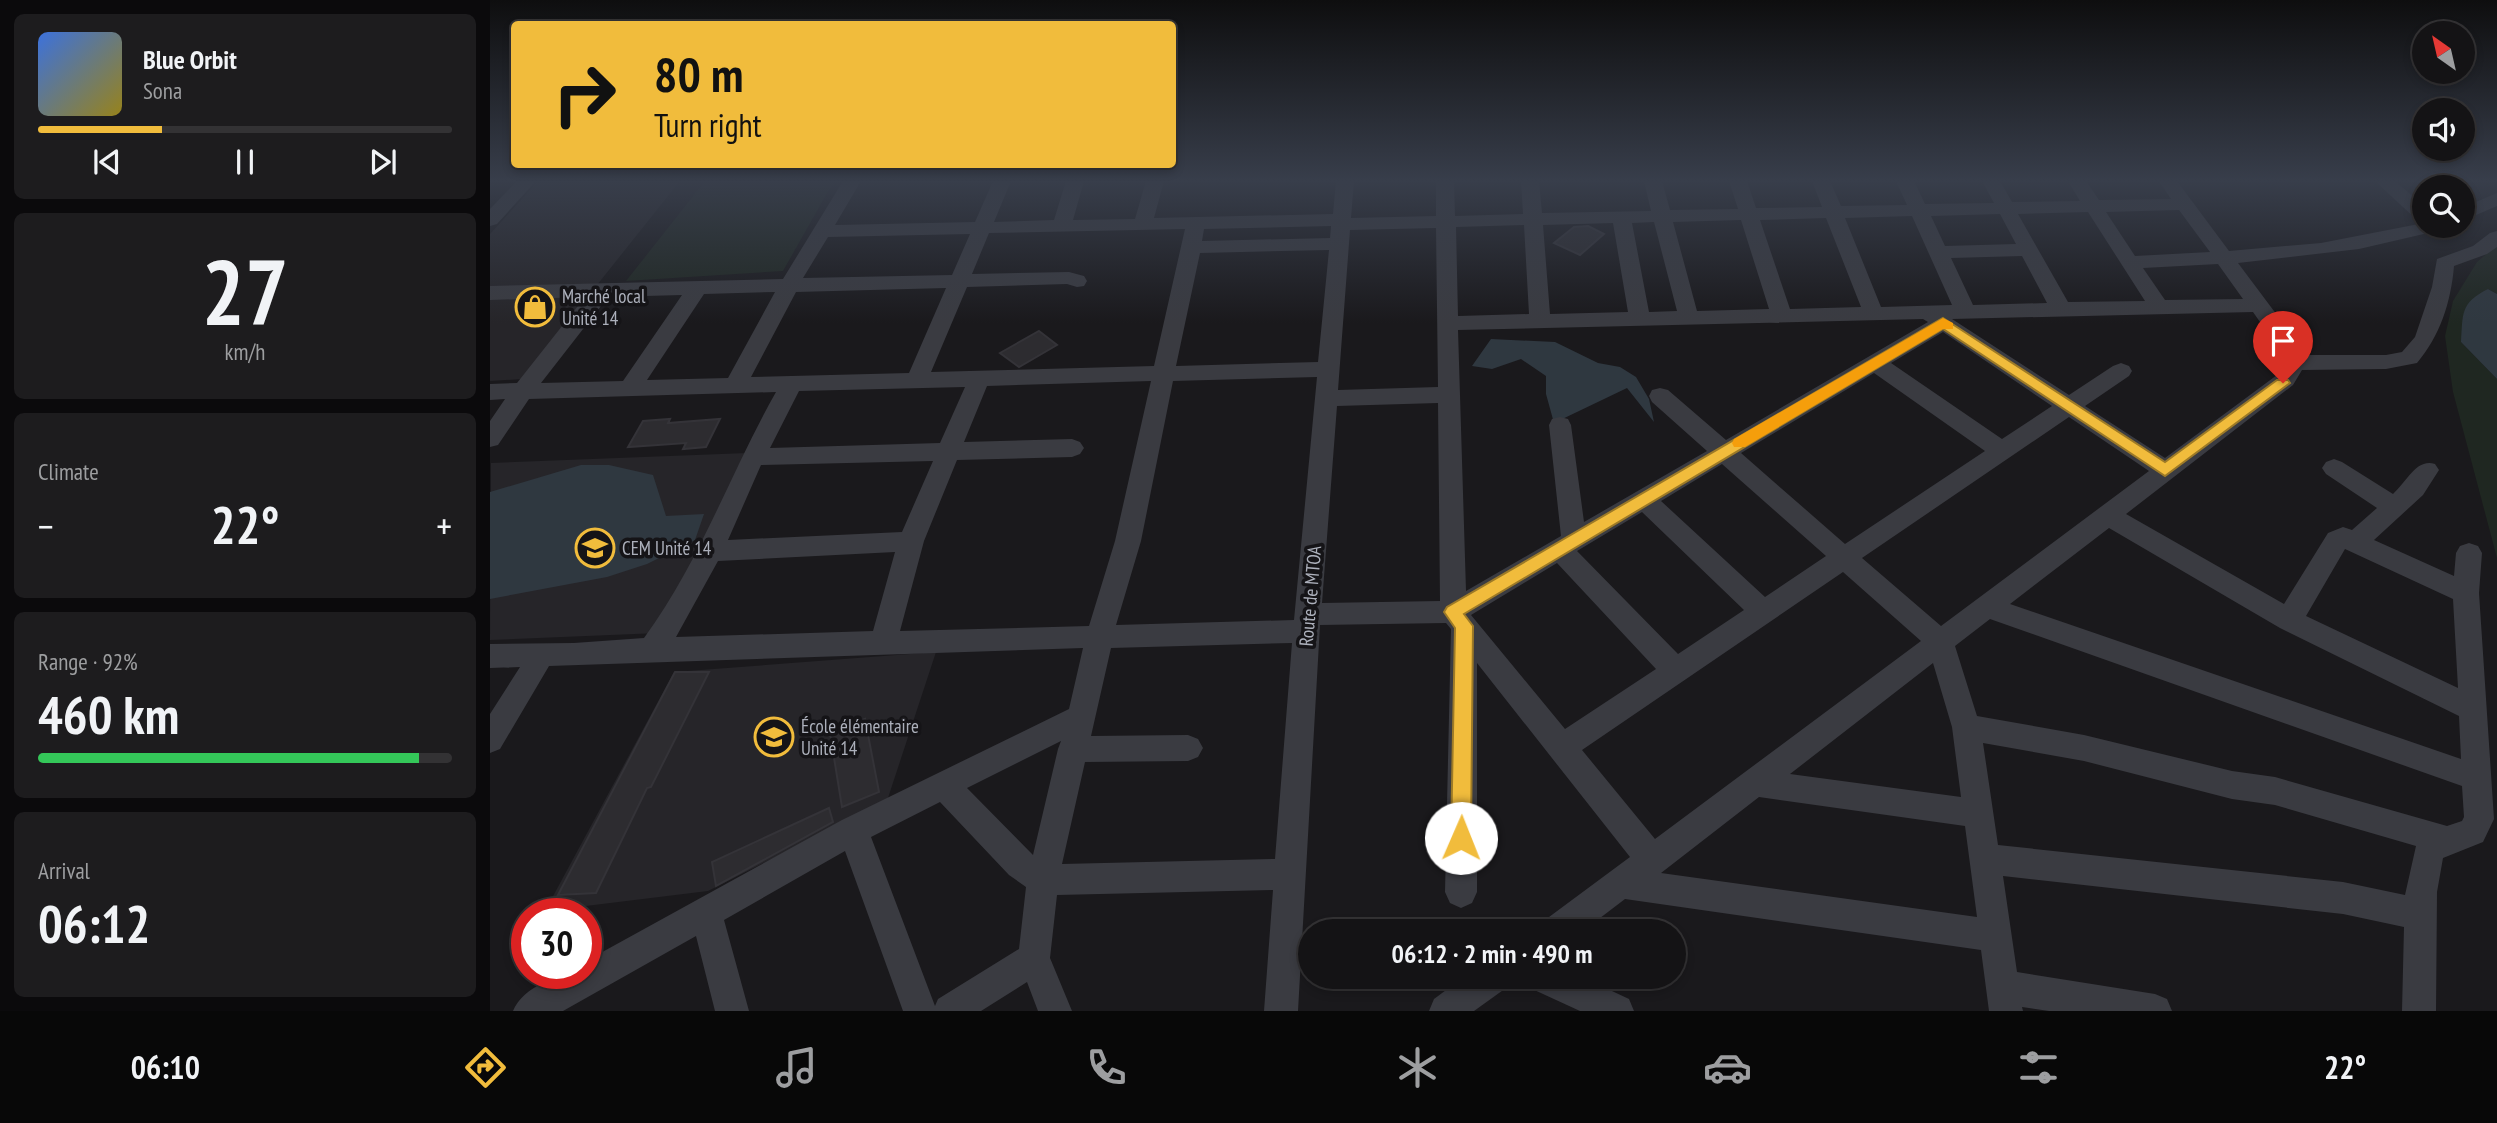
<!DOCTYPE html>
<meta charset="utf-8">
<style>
body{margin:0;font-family:"PT Sans Narrow",sans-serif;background:#1d1c1e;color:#f1f3f6;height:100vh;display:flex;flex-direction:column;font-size:26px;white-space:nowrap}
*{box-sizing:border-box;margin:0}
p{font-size:23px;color:#9d9ea0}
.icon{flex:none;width:38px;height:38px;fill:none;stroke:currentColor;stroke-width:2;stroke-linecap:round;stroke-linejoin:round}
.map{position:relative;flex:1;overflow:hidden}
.sheet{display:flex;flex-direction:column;gap:14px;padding:14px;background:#0b0a0c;width:490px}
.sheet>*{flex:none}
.top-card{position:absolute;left:21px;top:21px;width:665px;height:147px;border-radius:7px;box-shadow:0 4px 10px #0003,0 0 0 2px #333234;background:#f1bc3c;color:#111;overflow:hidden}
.needle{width:46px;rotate:326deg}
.fabs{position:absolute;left:1922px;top:21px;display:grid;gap:14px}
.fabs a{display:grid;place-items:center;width:63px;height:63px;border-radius:50%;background:#141315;box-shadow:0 4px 10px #0003,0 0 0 2px #333234;font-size:35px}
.speed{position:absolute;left:21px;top:898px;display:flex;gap:14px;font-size:35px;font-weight:700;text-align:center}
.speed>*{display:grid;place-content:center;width:91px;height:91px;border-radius:50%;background:#141315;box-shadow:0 4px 10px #0003,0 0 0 2px #333234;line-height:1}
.speed .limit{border:10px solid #d22;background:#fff;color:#111}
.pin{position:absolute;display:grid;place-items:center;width:60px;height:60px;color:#fff;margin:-72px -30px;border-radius:50% 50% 50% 0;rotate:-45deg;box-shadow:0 0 7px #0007}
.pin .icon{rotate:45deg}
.me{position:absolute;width:77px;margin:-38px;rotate:1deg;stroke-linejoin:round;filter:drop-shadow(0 0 5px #0008)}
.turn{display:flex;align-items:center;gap:24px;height:147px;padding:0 28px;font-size:32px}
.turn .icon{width:91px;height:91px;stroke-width:2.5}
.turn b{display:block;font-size:49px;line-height:60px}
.big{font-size:52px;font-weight:700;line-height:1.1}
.sheet .widget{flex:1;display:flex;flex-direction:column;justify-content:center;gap:10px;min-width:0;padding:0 24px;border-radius:10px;background:#1d1c1e}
.sheet .dial{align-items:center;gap:0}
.dial b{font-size:91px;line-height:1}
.song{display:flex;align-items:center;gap:21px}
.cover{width:84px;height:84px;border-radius:10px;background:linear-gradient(135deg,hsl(220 70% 55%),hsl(50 70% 35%))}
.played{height:7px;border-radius:4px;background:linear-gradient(90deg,#f1bc3c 30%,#333234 30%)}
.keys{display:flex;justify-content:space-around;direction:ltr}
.heat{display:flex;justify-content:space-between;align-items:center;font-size:38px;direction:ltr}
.charge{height:10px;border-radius:5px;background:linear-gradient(90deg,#34c759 92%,#333234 0)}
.trip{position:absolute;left:808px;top:919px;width:388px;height:70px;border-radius:35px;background:#141315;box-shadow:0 4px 10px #0003,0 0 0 2px #333234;font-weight:700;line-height:70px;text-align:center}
.menu{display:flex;height:112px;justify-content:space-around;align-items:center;background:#080808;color:#9d9ea0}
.menu .icon{width:49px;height:49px}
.menu .active{color:#f1bc3c}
.menu b{font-size:32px;color:#f1f3f6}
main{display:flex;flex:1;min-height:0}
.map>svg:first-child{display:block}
</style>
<main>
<section class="sheet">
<div class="widget">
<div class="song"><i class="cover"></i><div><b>Blue Orbit</b><p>Sona</p></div></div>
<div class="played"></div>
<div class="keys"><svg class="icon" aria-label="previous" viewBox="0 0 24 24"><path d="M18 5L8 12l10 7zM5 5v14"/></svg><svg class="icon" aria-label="pause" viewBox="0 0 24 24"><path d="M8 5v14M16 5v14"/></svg><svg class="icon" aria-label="next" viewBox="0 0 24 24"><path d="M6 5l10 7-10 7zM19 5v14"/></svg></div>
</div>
<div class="widget dial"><b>27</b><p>km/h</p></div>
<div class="widget"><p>Climate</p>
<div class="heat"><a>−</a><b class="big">22°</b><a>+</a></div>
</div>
<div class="widget"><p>Range · 92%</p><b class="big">460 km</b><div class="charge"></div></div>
<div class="widget"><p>Arrival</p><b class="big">06:12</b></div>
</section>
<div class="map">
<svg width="2007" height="1011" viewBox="0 0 2007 1011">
<rect width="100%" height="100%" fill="#1a191c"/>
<g fill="#262529">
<path d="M 48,181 L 190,181 L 32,379 L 0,381 L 0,234 Z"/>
<path d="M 257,453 L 169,633 L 0,640 L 1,463 Z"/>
<path d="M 446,652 L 397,801 L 218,891 L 55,911 L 184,672 Z"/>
</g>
<g fill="#1f2721">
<path d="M 215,181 L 344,181 L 293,271 L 136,281 Z"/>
<path d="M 2007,245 L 2007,294 L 1998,289 L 1971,342 L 2007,379 L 2007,558 L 1963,392 L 1955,336 L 1963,301 L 1987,262 Z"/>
</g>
<g fill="#2f3840">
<path d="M 1998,289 L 2007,294 L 2007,379 L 1971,342 C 1973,314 1970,303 1998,289 Z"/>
<path d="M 1001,339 L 1065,342 L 1108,363 L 1130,367 L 1146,377 L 1159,399 L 1164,422 L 1137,388 L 1064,423 L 1056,394 L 1056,376 L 1031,359 L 1002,369 L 982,366 Z"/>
<path d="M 91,465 L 119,465 L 163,475 L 176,516 L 214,514 L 205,540 L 157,564 L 117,577 L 0,599 L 0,492 Z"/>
</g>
<g fill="#2d2c30" stroke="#343338" stroke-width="2">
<path d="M 1098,226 L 1114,234 L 1090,255 L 1064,243 L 1084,227 Z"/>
<path d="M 549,331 L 567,345 L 529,367 L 510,353 Z"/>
<path d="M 180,419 L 178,423 L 230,419 L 216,447 L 193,449 L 196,443 L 138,447 L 153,421 Z"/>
<path d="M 185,672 L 219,672 L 161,787 L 157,788 L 106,893 L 68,895 Z"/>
<path d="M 375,719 L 389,792 L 352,807 L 340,733 Z"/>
<path d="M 339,808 L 343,822 L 226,886 L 222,862 Z"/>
</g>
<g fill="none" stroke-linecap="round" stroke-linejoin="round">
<g fill="#3a3b41" fill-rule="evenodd">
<path d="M 27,181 L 46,181 L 7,224 L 0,226 L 0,209 Z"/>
<path d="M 353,181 L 371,181 L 345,225 L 485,222 L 503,181 L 521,181 L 504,222 L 564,220 L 576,181 L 594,181 L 583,220 L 645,219 L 656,181 L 674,181 L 664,218 L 843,214 L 846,181 L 864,181 L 861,218 L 946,216 L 946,181 L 964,181 L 965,216 L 1033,214 L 1031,181 L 1049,181 L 1052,213 L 1161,211 L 1154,181 L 1172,181 L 1180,210 L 1248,209 L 1239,181 L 1257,181 L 1266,208 L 1332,207 L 1322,181 L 1340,181 L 1351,206 L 1417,205 L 1406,181 L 1424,181 L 1435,204 L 1504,203 L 1492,181 L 1510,181 L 1522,202 L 1590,201 L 1578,181 L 1596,181 L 1609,200 L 1681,199 L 1669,181 L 1687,181 L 1739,251 L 1831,243 L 1934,223 L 1934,226 L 1953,226 L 1951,230 L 1869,249 L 1748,263 L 1802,335 L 1812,355 L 1896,355 L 1912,352 L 1925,337 L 1942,287 L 1947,259 L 1983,246 L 2000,233 L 2007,231 L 2007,247 L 1997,254 L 1964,266 C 1961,302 1950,336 1927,363 L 1896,369 L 1812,370 L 1803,385 L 1636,514 L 1794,604 L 1838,533 L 1853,527 L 1862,530 L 1887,508 L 1836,474 L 1832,468 L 1836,462 L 1844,459 L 1852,462 L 1903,494 C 1917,482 1926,458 1945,464 L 1949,470 L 1933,495 L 1884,540 L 1964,576 L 1966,553 L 1970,546 L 1979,543 L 1988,546 L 1992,553 L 1989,593 L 2004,819 L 1993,842 L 1953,858 L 1947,892 L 1946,1011 L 1912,1011 L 1914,927 L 1853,914 L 1513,876 L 1527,972 L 1665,994 L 1677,999 L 1682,1011 L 1559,1011 L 1532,1007 L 1533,1011 L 1499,1011 L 1491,950 L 1135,899 L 1093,931 L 1050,931 L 1055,920 L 1140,857 L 987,663 L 987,892 L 982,903 L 971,908 L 960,903 L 955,892 L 961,629 L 956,623 L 830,625 L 808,1011 L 774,1011 L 783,890 L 567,895 L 560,958 L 582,1011 L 548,1011 L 537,982 L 491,1011 L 413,1011 L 355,851 L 234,920 L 259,1011 L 225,1011 L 206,936 L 73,1011 L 23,1011 C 33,986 71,973 96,973 L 96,961 L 352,820 L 579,709 L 593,648 L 59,666 L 10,749 L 0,753 L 0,714 L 30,667 L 0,668 L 0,644 L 84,643 L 154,638 C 210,562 240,473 286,392 L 39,399 L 8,445 L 0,447 L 0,421 L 15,399 L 0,400 L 0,384 L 27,383 L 95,297 L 0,300 L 0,286 L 293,279 ZM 1689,210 L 1720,252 L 1645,256 L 1616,212 ZM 1598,212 L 1655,301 L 1578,302 L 1528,214 ZM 1510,214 L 1526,244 L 1455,246 L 1441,216 ZM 1422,216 L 1462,305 L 1391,307 L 1355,218 ZM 1336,218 L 1371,307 L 1300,309 L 1270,220 ZM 1251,220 L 1279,309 L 1207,311 L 1183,222 ZM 1164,222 L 1187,311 L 1159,312 L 1142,223 ZM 1123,223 L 1138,312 L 1060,314 L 1053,225 ZM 1034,225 L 1039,314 L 968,316 L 966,227 ZM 841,226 L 840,238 L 712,241 L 714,229 ZM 946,228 L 948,387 L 848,390 L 860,230 ZM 695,229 L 664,366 L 441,372 L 477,287 L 577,284 L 587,287 L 594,286 L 597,281 L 594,276 L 579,272 L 482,274 L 499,233 ZM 480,234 L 462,275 L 313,278 L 338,237 ZM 839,250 L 828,362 L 686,366 L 710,253 ZM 1532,256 L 1557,303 L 1483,305 L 1461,258 ZM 1728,264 L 1753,299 L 1675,300 L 1653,268 ZM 456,288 L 419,373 L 261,377 L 306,292 ZM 285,292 L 238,378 L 157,380 L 214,294 ZM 192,295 L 133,381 L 51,383 L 118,297 ZM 1763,312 L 1784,342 L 1794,363 L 1787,375 L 1675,458 L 1595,406 L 1639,376 L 1642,371 L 1639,366 L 1631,363 L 1623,366 L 1579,395 L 1462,319 ZM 1433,319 L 1438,322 L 1236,440 L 1178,390 L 1170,388 L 1162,390 L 1159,396 L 1162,402 L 1217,451 L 1094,522 L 1081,425 L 1078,419 L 1070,417 L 1062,419 L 1059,425 L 1071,536 L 976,591 L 968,330 ZM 1453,332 L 1562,406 L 1512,439 L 1401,363 ZM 1384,373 L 1495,451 L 1355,544 L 1251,453 ZM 827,377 L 804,620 L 626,625 L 651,541 L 683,381 ZM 661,381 L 625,541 L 599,626 L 410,631 L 434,541 L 467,460 L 582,457 L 590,454 L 594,448 L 590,442 L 582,439 L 474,442 L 497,386 ZM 475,387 L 450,443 L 280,448 L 309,391 ZM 948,403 L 950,601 L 832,603 L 847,406 ZM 1579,417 L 1659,471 L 1451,626 L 1372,558 ZM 443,461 L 412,532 L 238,540 L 271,465 ZM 1232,464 L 1336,556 L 1275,597 L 1171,501 ZM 1152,512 L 1254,610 L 1188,654 L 1087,551 ZM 1619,528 L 1790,628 L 1969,716 L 1971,759 L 1520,604 ZM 1855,549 L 1963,599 L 1968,688 L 1816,616 ZM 405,552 L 383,631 L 186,637 L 228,561 ZM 1067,563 L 1166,669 L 1075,729 L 981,615 ZM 1353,572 L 1431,641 L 1165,839 L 1092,750 ZM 1500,619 L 1972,786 L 1974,817 L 1972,821 L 1957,826 L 1785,777 L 1742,771 L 1594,735 L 1487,716 L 1465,646 ZM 802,643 L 785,859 L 572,864 L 595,762 L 698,761 L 708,757 L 713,748 L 708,739 L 698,735 L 601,736 L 621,648 ZM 1443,663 L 1462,727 L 1471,797 L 1300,774 ZM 571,741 L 568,749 L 543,855 L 477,788 ZM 1493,743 L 1594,761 L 1742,799 L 1785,805 L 1926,846 L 1915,895 L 1853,882 L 1508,845 ZM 1269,797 L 1475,826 L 1487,917 L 1171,873 ZM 450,802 L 519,875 L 536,887 L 529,949 L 448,999 L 445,1006 L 381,837 Z"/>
<path d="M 1885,181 L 1905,181 L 1934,206 L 1934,222 L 1927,220 Z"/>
<path d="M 2007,193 L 2007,206 L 1972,221 L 1972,208 Z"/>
<path d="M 975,976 L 1020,976 L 1016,988 L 984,1011 L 939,1011 L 944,999 Z"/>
<path d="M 1036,976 L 1090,976 L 1139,999 L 1144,1011 L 1090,1011 L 1040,988 Z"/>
</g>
</g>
<linearGradient id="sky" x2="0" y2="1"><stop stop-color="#0e0e0f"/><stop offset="0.56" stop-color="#383e4b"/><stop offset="1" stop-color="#383e4b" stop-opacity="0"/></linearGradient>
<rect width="2007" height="323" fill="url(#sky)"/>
<path fill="#f1bc3c" stroke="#9d7a27" stroke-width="2" d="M 1453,318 L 1675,462 L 1787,380 L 1798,380 L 1800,383 L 1675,476 L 1453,329 L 974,614 L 983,626 L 981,838 L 978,845 L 971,848 L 964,845 L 961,838 L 965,628 L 954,612 L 957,607 Z"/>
<path fill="#f59e0b" d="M 1453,318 L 1463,323 L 1463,329 L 1453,329 L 1255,447 L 1244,447 L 1242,443 L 1244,439 Z"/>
<defs>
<symbol id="shop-ring" viewBox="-11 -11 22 22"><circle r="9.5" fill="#151417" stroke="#f1bc3c" stroke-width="1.5"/><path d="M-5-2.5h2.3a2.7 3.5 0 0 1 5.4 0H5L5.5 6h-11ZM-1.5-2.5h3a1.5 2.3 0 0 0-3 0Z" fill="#f1bc3c"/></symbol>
<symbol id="school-ring" viewBox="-11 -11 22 22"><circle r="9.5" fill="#151417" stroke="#f1bc3c" stroke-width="1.5"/><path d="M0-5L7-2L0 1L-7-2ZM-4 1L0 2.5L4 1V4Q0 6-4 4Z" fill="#f1bc3c"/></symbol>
</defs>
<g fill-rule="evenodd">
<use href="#shop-ring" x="23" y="285" width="44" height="44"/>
<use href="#school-ring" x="83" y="526" width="44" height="44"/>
<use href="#school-ring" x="262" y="715" width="44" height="44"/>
</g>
<g text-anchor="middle" stroke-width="7" stroke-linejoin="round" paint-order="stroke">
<g font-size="19" fill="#acb0bb" stroke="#151417" text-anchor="start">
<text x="72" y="303">Marché local<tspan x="72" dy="22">Unité 14</tspan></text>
<text x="132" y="555">CEM Unité 14</text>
<text x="311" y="733">École élémentaire<tspan x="311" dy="22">Unité 14</tspan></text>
</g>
<g font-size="19" fill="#acb0bb" stroke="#151417">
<text transform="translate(820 596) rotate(-85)" y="7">Route de MTOA</text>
</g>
</g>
</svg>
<div class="fabs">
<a><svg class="needle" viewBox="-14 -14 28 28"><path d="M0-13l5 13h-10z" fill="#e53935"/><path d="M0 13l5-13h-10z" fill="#9d9ea0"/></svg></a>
<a><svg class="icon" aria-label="sound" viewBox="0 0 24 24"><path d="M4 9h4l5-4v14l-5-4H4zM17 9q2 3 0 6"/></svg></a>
<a><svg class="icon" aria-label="search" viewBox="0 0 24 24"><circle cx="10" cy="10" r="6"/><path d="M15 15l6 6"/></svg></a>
</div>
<div class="speed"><div class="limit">30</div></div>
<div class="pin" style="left:1793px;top:383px;background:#d93025"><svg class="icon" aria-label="arrive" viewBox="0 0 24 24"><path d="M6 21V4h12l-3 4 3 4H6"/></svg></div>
<svg class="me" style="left:971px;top:838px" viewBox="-20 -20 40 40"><circle r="19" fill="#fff"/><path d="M0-13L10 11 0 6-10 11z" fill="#f1bc3c"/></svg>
<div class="trip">06:12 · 2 min · 490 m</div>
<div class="top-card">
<div class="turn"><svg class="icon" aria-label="right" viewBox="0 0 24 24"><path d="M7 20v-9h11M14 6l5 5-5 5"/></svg><div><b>80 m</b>Turn right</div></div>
</div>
</div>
</main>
<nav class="menu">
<b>06:10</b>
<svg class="icon active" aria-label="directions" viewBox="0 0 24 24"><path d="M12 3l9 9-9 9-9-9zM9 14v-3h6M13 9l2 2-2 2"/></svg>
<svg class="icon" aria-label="music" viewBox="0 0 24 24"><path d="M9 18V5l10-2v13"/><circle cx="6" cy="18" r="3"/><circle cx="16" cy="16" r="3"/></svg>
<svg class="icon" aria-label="phone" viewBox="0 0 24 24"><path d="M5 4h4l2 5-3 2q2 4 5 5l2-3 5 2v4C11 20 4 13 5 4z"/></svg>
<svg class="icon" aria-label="climate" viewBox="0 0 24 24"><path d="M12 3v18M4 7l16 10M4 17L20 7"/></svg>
<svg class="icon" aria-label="car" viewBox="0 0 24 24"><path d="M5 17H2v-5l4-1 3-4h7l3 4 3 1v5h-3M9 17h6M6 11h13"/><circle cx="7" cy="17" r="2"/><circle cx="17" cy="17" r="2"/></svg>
<svg class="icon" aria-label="filters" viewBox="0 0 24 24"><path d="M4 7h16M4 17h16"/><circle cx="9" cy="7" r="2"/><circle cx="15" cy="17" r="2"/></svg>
<b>22°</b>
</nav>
